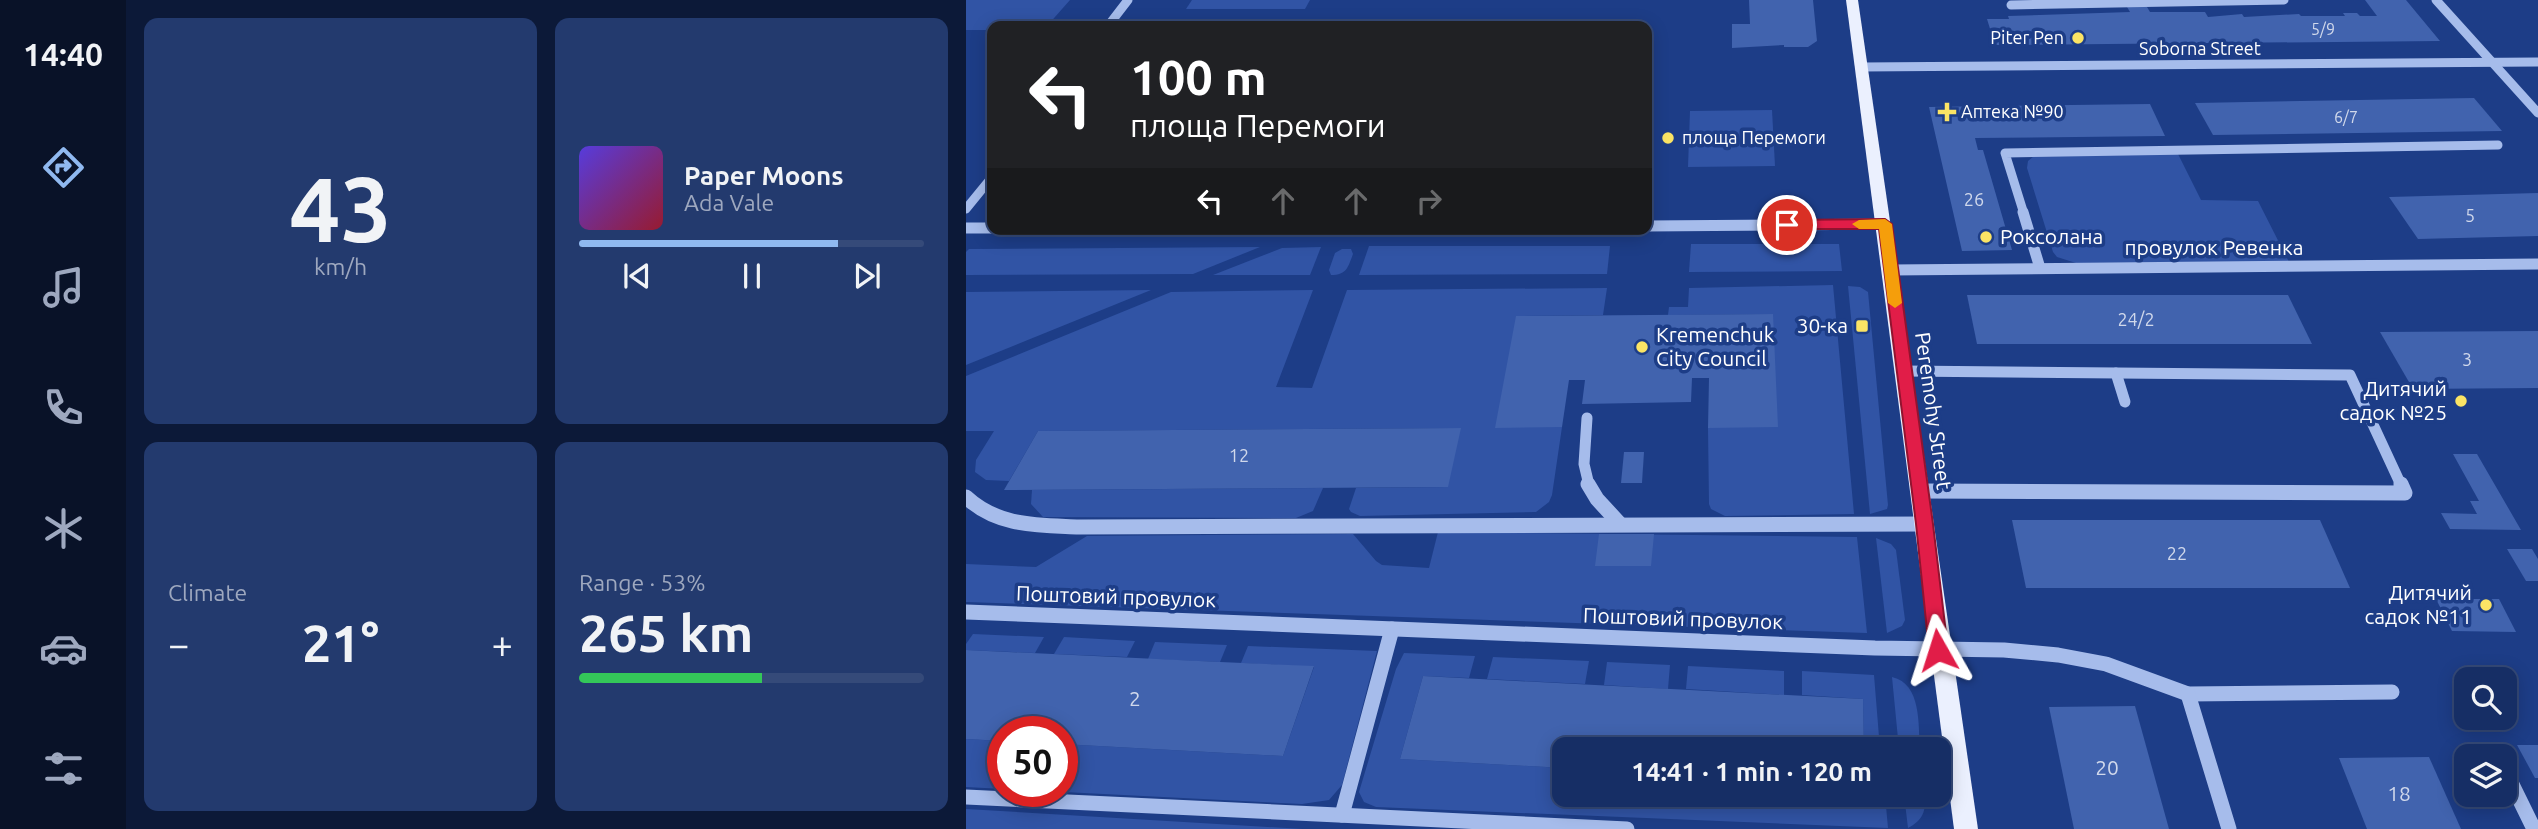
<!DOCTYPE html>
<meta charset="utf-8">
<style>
body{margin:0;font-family:Ubuntu,sans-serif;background:#233a6e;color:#f1f3f6;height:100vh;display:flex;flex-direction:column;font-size:26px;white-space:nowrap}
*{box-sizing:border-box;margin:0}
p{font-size:23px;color:#9ea8bf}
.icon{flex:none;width:38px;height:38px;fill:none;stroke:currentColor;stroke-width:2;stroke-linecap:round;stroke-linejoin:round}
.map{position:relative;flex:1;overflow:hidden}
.drawer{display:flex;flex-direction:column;gap:18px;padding:18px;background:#0c1938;width:840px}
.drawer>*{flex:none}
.hud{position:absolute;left:21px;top:21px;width:665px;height:214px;border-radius:14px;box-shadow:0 4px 18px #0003,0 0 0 2px #354a79;background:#202124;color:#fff;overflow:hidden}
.controls{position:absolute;left:1488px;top:667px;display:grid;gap:14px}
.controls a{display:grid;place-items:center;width:63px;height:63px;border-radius:14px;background:#162e65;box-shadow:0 4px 18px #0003,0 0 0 2px #354a79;font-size:35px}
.speed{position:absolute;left:21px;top:716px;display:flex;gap:14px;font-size:35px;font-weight:700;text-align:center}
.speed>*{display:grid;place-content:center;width:91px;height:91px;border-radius:50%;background:#162e65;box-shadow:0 4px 18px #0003,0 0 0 2px #354a79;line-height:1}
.speed .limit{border:10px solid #d22;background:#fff;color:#111}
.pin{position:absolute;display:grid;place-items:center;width:60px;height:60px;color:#fff;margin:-30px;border:4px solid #fff;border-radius:50%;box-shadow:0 2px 7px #0007}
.me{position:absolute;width:77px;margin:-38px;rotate:354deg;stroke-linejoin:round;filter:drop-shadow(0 0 5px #0008)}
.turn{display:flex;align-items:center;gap:24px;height:147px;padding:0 28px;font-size:32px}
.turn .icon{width:91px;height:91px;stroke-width:2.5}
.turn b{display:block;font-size:49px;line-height:60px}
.lanes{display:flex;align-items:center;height:66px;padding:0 28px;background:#0003;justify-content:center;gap:35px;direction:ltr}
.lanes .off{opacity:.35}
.big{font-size:52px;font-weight:700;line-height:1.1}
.drawer .widget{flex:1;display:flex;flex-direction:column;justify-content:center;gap:10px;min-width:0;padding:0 24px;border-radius:14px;background:#233a6e}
.drawer .dial{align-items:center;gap:0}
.dial b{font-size:91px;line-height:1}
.song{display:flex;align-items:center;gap:21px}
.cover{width:84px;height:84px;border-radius:10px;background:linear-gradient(135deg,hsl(250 70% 55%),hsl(350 70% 35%))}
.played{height:7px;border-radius:4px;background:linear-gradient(90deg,#90b9f0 75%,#354a79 75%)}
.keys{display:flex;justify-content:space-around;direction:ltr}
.heat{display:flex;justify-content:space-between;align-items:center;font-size:38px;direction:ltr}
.charge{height:10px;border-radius:5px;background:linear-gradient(90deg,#34c759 53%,#354a79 0)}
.drawer .tiles{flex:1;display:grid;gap:18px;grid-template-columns:repeat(2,1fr)}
.trip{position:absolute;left:586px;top:737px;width:399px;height:70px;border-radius:14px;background:#162e65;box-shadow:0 4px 18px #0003,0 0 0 2px #354a79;font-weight:700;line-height:70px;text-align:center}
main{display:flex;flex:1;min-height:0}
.tab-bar{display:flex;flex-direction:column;width:126px;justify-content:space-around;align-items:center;background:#091228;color:#9ea8bf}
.tab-bar .icon{width:49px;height:49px}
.tab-bar .on{color:#90b9f0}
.tab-bar b{font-size:32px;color:#f1f3f6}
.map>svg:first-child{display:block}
</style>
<main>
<nav class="tab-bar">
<b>14:40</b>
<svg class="icon on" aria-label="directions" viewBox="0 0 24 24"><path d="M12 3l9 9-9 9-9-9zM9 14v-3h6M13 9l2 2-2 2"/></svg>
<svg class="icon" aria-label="music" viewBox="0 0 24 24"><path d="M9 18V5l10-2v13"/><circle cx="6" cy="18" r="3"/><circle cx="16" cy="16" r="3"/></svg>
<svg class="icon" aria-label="phone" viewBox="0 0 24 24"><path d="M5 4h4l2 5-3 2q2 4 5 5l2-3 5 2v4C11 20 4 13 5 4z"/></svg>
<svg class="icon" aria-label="climate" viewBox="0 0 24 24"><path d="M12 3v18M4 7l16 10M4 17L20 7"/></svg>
<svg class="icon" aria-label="car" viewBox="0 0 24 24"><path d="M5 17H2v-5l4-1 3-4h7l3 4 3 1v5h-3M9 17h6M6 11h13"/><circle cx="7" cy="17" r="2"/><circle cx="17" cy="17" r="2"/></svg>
<svg class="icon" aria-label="filters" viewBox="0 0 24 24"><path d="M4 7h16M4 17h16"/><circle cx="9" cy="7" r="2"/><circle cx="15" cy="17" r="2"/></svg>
</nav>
<section class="drawer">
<div class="tiles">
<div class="widget dial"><b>43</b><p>km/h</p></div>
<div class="widget">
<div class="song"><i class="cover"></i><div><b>Paper Moons</b><p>Ada Vale</p></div></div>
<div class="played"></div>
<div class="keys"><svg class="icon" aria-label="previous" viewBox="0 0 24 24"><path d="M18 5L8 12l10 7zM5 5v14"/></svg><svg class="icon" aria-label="pause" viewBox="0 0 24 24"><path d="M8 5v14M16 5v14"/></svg><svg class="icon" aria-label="next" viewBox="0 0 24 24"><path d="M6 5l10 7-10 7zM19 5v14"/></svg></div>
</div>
<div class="widget"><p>Climate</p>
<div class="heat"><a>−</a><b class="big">21°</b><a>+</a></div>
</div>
<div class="widget"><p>Range · 53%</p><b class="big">265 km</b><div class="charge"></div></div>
</div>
</section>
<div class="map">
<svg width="1572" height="829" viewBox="0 0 1572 829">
<rect width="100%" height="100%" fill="#1d3d87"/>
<g fill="#3154a5">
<path d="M 0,0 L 104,0 L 81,26 L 26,26 L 26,30 L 0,30 Z"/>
<path d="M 226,0 L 344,0 L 339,9 L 220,9 Z"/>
<path d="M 806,110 L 809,166 L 722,167 L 724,111 Z"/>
<path d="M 1212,154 L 1235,200 L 1292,201 L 1323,262 L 1110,263 L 1091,257 L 1087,252 L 1061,168 L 1062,161 L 1068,156 Z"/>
<path d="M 725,244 L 873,244 L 876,271 L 723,272 Z"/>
<path d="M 403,246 L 644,246 L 641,274 L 393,275 Z"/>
<path d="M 294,247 L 227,274 L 0,275 L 0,252 L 3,249 Z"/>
<path d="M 355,247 L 344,275 L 247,275 L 316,248 Z"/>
<path d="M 376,249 L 385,249 L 387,254 C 382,267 381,275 365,275 L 363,270 L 369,253 Z"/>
<path d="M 867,285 L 888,514 L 759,516 L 745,509 L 743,504 L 742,428 L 807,314 L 702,315 L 703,307 L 722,307 L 723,288 Z"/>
<path d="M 882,286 L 894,287 L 902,292 L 922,505 L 921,509 L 904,514 Z"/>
<path d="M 641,288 L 637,315 L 551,316 L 596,427 L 586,495 L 583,502 L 570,512 L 394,516 L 385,512 L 383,509 L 390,488 L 481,487 L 494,428 L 72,431 L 43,481 L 20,480 L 9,472 L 10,460 L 28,431 L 0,431 L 0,376 L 205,292 L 347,290 L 310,387 L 346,388 L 381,290 Z"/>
<path d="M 185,290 L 0,365 L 0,292 Z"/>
<path d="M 357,488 L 347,511 L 330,518 L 77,517 L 65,504 L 66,490 Z"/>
<path d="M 472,532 L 891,537 L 901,633 L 0,602 L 0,564 L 70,567 L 121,536 L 387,534 L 410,561 L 416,565 L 463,568 Z"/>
<path d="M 910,538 L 925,544 L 930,550 L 939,620 L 936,626 L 921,633 Z"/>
<path d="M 7,634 L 78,637 L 69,653 L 0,650 L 0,644 Z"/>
<path d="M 98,637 L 169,641 L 161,657 L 88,654 Z"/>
<path d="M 189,642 L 261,645 L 254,662 L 182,659 Z"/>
<path d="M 282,646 L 411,651 L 376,785 L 363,800 L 336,804 L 78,791 L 96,791 L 96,744 L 317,756 L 348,667 L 275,663 Z"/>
<path d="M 438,653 L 509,656 L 503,678 L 457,676 L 434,759 L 598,768 L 598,794 L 919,795 L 922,828 L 410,807 L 398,802 L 393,792 L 430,669 Z"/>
<path d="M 527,657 L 623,661 L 619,684 L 521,679 Z"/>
<path d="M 641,662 L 704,665 L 702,689 L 638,685 Z"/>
<path d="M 722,666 L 818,671 L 818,695 L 720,689 Z"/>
<path d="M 836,671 L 908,675 L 914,749 L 898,749 L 897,699 L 836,695 Z"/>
<path d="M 926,677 C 956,684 952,725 954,749 L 933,749 Z"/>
<path d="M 0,739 L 37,741 L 37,789 L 0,787 Z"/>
<path d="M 938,795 L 959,795 C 960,811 957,820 942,828 Z"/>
<path d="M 0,809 L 337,829 L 0,829 Z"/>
</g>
<g fill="#4163ae">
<path d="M 783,0 L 847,0 L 851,41 L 842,47 L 818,47 L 818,45 L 766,48 L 766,24 L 784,24 Z"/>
<path d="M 1399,0 L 1440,0 L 1474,41 L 1029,45 L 1021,19 L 1043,19 L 1042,16 L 1164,12 L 1161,7 L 1181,7 L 1184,12 L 1239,12 L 1242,17 L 1276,14 L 1278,17 L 1333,14 L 1335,16 L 1379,16 L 1377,13 L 1391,13 L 1394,16 L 1411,16 Z"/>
<path d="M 1508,98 L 1536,131 L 1247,135 L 1229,103 Z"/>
<path d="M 1184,104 L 1199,136 L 1009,138 L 1012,150 L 1017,150 L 1046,250 L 996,251 L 963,107 Z"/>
<path d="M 1572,193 L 1572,236 L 1452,239 L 1423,197 Z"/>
<path d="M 1001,295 L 1322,295 L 1346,344 L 1011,344 Z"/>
<path d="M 807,314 L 812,427 L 742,428 L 743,378 L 726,378 L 725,402 L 616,404 L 619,380 L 603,380 L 596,427 L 529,428 L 550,316 Z"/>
<path d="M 1572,331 L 1572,388 L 1447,389 L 1414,332 Z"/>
<path d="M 495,428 L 482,487 L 38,490 L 72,431 Z"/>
<path d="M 658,452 L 678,452 L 676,483 L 655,483 Z"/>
<path d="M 1487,454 L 1511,454 L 1555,530 L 1484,529 L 1475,513 L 1511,514 L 1504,501 L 1513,501 Z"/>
<path d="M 1046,520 L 1354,520 L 1384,588 L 1060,588 Z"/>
<path d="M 633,534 L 688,534 L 685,566 L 629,566 Z"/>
<path d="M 1541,549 L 1566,549 L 1572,559 L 1572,581 L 1560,581 Z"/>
<path d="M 1470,599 L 1533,599 L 1550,632 L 1486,631 Z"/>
<path d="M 0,650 L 254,662 L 348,666 L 317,756 L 96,744 L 96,732 L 37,732 L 37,741 L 0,739 Z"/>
<path d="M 457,676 L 897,699 L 898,749 L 598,749 L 598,768 L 434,759 Z"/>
<path d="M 1169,706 L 1203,829 L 1108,829 L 1083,707 Z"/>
<path d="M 1551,745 L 1572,745 L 1572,778 L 1569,778 Z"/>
<path d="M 1463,757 L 1495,829 L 1401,829 L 1373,758 Z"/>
</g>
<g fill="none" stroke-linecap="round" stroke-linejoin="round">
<g stroke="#a6bceb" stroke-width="9">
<path d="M 1470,0 L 1572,113"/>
<path d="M 1045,5 L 1318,0"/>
<path d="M 142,26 L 162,0"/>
<path d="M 896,67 L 1572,62"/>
<path d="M 0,209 L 26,177"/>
<path d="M 1058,214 L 1039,153 L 1532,145"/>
</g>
<g stroke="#a6bceb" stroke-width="11">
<path d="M 1057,212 L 1074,268"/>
<path d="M 681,226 L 919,224"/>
<path d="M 0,228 L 26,228"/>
<path d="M 925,270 L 1572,264"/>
<path d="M 938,371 L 1384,375 L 1435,485"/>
<path d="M 1150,373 L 1159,402"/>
<path d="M 621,418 L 618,464 L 623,485"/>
</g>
<g stroke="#a6bceb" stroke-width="15">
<path d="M 622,484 L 631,499 L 654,524"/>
<path d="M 954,491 L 1439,493 L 1435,484"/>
<path d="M 0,497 C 32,527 72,525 113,527 L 959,524"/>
<path d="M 0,612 L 909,648 L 1038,650 L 1092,655 L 1140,664 L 1222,694 L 1426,692"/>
<path d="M 1222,694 L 1263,829"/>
<path d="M 1531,753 L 1532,756"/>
<path d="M 1538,768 L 1568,829"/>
<path d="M 0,797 L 661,829"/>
<path d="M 376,815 L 426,629"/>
</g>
<path fill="#ebf0fe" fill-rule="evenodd" d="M 880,0 L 892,0 L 1012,829 L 988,829 Z"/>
</g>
<path fill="#e11d48" stroke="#92132f" stroke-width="2" d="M 919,219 L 926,224 L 967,524 L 982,650 L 979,656 L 972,659 L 965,656 L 963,650 L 950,524 L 913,229 L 821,229 L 815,225 L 821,220 Z"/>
<path fill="#f59e0b" d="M 919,219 L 926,224 L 936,303 L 929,308 L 922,303 L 913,229 L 893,229 L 886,224 L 893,220 Z"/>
<g fill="#fbe465" stroke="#1d3d87" stroke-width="2.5">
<circle cx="1112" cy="38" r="7"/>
<path d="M977.5 101.5h7v7h7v7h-7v7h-7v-7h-7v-7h7z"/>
<circle cx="702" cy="138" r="7"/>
<circle cx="1020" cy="237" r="7"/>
<rect x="889" y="319" width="14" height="14" rx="3.5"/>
<circle cx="676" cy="347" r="7"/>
<circle cx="1495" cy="401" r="7"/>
<circle cx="1520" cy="605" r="7"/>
</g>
<g text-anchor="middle" stroke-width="7" stroke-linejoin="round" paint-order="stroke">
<g font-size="16" fill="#d0d8eb">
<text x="1357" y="35">5/9</text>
<text x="1380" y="123">6/7</text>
</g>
<g font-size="18" fill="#fff" stroke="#1d3d87" text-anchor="start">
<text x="1098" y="44" text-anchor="end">Piter Pen</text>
<text x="995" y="118">Аптека №90</text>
<text x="716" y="144">площа Перемоги</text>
</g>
<g font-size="18" fill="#fff" stroke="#1d3d87">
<text x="1234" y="55">Soborna Street</text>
</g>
<g font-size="18" fill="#d0d8eb">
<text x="1008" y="206">26</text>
<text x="1504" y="222">5</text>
<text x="1170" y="326">24/2</text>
<text x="1501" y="366">3</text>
<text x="273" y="462">12</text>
<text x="1211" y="560">22</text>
</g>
<g font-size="21" fill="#fff" stroke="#1d3d87" text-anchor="end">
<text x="1034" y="244" text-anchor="start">Роксолана</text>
<text x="882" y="333">30-ка</text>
<text x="690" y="342" text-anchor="start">Kremenchuk<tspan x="690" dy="24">City Council</tspan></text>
<text x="1481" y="396">Дитячий<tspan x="1481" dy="24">садок №25</tspan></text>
<text x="1506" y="600">Дитячий<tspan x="1506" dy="24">садок №11</tspan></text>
</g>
<g font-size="21" fill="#fff" stroke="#1d3d87">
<text x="1248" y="255">провулок Ревенка</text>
<text transform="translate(967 411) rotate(82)" y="7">Peremohy Street</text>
<text transform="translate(150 597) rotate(2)" y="7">Поштовий провулок</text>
<text transform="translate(717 619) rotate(2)" y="7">Поштовий провулок</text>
</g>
<g font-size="21" fill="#d0d8eb">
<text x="169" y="706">2</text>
<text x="1141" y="775">20</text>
<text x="1433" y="801">18</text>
</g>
</g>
</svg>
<div class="controls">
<a><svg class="icon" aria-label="search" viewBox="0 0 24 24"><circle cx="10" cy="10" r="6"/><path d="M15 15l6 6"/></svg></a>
<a><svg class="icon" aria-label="layers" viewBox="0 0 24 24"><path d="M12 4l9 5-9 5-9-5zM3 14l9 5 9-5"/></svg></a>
</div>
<div class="speed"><div class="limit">50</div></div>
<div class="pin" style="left:821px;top:225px;background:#d93025"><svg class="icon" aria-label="arrive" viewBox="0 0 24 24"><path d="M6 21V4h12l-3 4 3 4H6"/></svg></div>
<svg class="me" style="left:972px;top:650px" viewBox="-20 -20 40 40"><path d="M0-17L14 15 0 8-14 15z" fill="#e11d48" stroke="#fff" stroke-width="4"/></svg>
<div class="trip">14:41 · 1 min · 120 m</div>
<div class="hud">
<div class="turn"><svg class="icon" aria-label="left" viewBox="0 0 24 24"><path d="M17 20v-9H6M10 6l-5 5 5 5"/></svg><div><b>100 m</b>площа Перемоги</div></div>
<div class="lanes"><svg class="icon" aria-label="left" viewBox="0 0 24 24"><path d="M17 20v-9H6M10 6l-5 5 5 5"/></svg><svg class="icon off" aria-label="ahead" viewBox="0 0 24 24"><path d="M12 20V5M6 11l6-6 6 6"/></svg><svg class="icon off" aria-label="ahead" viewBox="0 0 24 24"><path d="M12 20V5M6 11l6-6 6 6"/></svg><svg class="icon off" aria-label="right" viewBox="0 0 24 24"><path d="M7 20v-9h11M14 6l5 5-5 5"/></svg></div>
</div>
</div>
</main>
